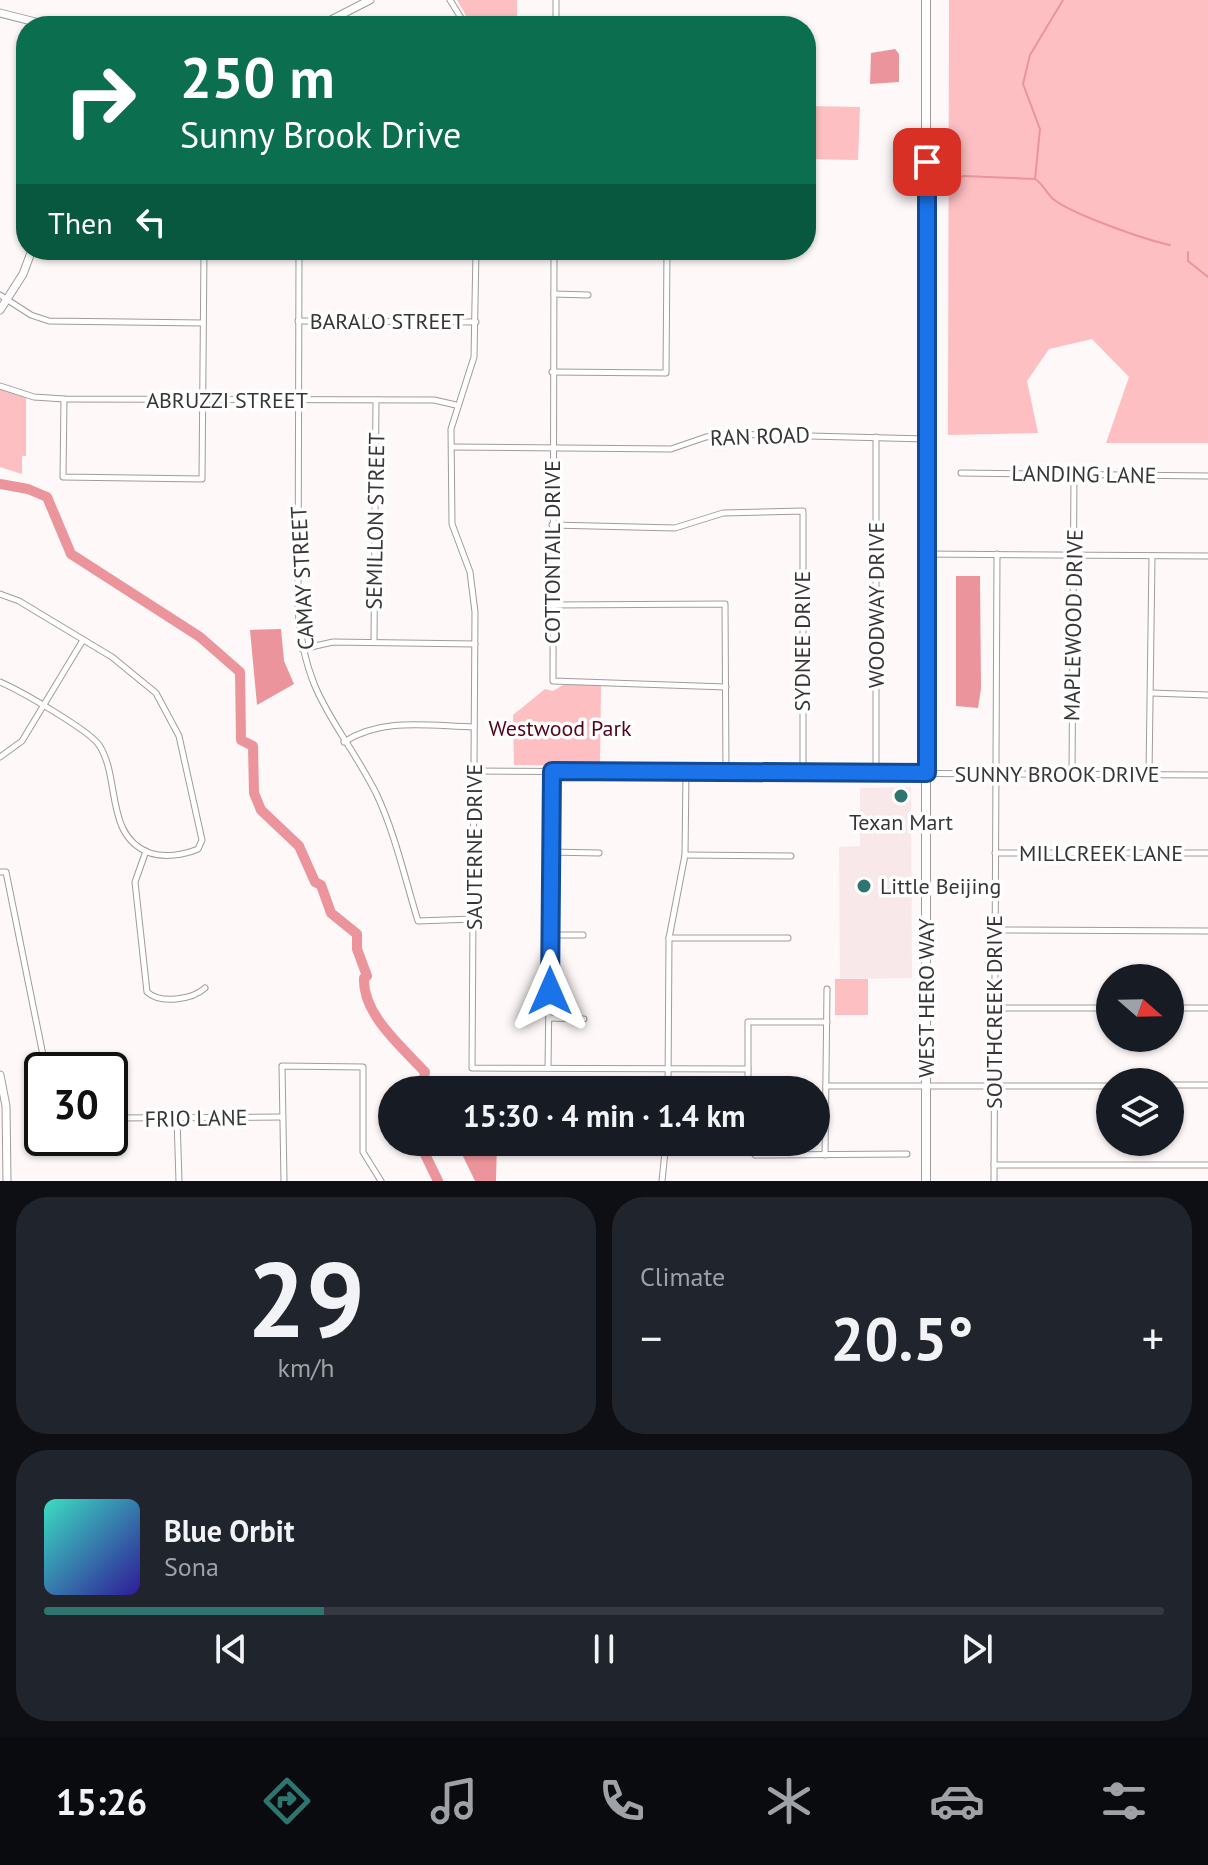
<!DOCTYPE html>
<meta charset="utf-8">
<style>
body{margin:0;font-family:"PT Sans",sans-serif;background:#20242c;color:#f1f3f6;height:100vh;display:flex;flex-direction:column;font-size:30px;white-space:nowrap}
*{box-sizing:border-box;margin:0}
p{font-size:26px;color:#9ea1a6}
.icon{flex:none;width:44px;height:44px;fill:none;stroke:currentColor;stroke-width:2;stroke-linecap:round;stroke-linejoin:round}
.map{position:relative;height:1181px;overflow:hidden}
.side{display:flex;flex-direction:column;gap:16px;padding:16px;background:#0d0f14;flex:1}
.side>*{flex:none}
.guide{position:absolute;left:16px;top:16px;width:800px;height:244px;border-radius:32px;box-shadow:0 2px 6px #0004;background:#0b6e4f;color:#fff;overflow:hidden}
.needle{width:52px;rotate:110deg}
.tools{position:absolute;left:1096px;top:964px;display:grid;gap:16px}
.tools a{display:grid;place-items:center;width:88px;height:88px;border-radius:50%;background:#171b24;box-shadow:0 2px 6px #0004;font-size:40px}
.speed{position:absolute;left:24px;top:1052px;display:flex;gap:16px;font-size:40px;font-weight:700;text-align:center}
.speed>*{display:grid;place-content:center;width:104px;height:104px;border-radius:50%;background:#171b24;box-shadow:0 2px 6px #0004;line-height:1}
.speed .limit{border:4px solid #111;border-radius:12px;background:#fff;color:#111}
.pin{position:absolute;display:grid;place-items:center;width:68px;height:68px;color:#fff;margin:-34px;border-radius:16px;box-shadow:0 4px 12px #0006}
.me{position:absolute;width:88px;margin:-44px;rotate:0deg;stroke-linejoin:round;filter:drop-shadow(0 0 6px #0008)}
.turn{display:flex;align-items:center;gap:28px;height:168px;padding:0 32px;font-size:36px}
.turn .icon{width:104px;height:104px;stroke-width:2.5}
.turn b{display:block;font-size:56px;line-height:68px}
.then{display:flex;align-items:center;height:76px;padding:0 32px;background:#0003;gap:16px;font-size:30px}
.big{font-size:60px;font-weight:800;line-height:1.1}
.side .card{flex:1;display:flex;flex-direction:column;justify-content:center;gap:12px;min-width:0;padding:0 28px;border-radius:32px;background:#20242c}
.side .dial{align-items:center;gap:0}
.dial b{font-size:104px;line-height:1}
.song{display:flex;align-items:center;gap:24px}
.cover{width:96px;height:96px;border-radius:12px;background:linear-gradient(135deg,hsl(170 70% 55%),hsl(250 70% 35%))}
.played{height:8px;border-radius:4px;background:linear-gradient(90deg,#2d756e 25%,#363941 25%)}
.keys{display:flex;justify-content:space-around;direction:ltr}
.heat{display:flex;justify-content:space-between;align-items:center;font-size:44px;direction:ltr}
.side .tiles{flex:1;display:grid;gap:16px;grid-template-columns:1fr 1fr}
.card:last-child{grid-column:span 2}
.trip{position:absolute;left:378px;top:1076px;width:452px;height:80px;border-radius:40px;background:#171b24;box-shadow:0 2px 6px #0004;font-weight:800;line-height:80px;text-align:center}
.tabs{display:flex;height:128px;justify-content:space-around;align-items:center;background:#090b0e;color:#9ea1a6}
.tabs .icon{width:56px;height:56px}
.tabs .selected{color:#2d756e}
.tabs b{font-size:36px;color:#f1f3f6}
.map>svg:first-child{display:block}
</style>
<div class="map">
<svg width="1208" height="1181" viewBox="0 0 1208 1181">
<rect width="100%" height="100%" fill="#fef8f8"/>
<path fill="#f9e8e9" d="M 911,787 L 912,978 L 840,979 L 839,847 L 860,846 L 860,788 Z"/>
<g fill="#fdbfc2">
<path d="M 457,0 L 517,0 L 517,25 L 472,26 Z"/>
<path d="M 949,0 L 1208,0 L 1208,443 L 1106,443 L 1129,377 L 1092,339 L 1049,349 L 1027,381 L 1038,433 L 948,435 Z"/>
<path d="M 807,106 L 860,107 L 858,160 L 806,159 Z"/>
<path d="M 0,389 L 26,398 L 26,456 L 22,456 L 22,474 L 0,467 Z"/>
<path d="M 563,685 L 601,685 L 600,766 L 514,765 L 513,715 L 545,689 L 553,691 Z"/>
<rect x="835" y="979" width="33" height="36"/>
</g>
<g fill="#eb949b">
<path d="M 895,49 L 899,54 L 899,82 L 870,84 L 871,53 Z"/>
<path d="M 956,576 L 980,576 L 981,689 L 978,708 L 956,706 Z"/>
<path d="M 281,629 L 284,661 L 294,684 L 257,705 L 250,630 Z"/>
<path d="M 462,1142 L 497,1142 L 496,1181 L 475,1181 L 460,1150 Z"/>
</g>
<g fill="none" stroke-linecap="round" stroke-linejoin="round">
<g stroke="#eb949b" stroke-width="2">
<path d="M 1063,0 L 1030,55 L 1023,84 L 1040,129 L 1035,179 C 1043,184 1045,191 1052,198 C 1068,213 1146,240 1170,245"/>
<path d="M 946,181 L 964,176 L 1035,179"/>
<path d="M 1188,252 L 1188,261 L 1208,277"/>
</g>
<g stroke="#eb949b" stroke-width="10">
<path d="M 0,484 L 28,489 L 47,497 L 71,554 L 200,637 L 240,672 L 241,740 L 253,746 L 254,793 L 261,810 L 299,846 L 315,882 L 321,885 L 331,913 L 357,934 L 357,949 L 367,976 L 364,978 C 362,1014 402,1047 425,1072 L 422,1090"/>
<path d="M 419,1142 L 438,1181"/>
</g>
<defs>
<g id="minor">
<path d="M 450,0 L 466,26"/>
<path d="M 556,26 L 556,0"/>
<path d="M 299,250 L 298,610 C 305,700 339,721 376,793 C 395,833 405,879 418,921 L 473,919"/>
<path d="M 476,250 L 474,357 L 451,429 L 452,524 L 470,572 L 475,612 L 472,1068 L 748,1069"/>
<path d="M 554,250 L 553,681 L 726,687"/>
<path d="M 554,294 L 588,295"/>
<path d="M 0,295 L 31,315 L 49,321 L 203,323"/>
<path d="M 298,321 L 476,322"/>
<path d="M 552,372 L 666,373 L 667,250"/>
<path d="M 0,386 L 34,397 L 64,399 L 434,400 L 456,405"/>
<path d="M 64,399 L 63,477 L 202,479 L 204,250"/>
<path d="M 876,437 L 876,773"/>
<path d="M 452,447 L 671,449 L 706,437 L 728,434 L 926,439"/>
<path d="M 961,473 L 1208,476"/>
<path d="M 552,525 L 675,528 L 723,513 L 803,511 L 803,772"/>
<path d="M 926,554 L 1208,556"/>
<path d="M 0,594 L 19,601 L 112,657 L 156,693 L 179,736 L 202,840 L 198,849 C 184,855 164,858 150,853 C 104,836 121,778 99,745 C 89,730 19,690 0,682"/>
<path d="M 552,605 L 725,604 L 726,772"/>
<path d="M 374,642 L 376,400"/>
<path d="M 302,649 L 333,642 L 475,644"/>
<path d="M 1152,693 L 1208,695"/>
<path d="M 344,742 C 383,717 429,726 474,727"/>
<path d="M 0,757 L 22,741 L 83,640"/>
<path d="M 474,771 L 1208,775"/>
<path d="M 1072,775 L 1074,474"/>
<path d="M 1149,775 L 1152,556"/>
<path d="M 146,851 L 135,882 L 147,992 C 160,1004 192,1000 205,988"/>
<path d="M 549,852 L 599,853"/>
<path d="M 995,853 L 1208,853"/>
<path d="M 685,855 L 791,856"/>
<path d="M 0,872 L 6,872 L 46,1070"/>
<path d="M 994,930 L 1208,931"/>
<path d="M 550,935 L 583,935"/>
<path d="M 669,938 L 788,938"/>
<path d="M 994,1008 L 1110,1008"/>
<path d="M 1170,1008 L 1208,1008"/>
<path d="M 550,1018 L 584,1019"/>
<path d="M 548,1068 L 552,771"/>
<path d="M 1170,1085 L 1208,1085"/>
<path d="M 826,1086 L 1110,1086"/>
<path d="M 668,1090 L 669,938 L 685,855 L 686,772"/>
<path d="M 748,1090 L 748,1022 L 827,1022"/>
<path d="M 110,1118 L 282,1117"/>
<path d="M 177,1119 L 179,1181"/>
<path d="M 748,1142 L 755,1155 L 907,1154"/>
<path d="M 825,1155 L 827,989"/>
<path d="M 994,1165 L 1208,1165"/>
<path d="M 284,1181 L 282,1066 L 363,1067 L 363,1152 L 381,1181"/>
<path d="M 662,1181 L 666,1142"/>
<path d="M 994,1181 L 997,554"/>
</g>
<g id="tertiary">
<path d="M 0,13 L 51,26"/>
<path d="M 319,26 L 370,0"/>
<path d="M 0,310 L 23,274 L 32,250"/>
<path d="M 0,1075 L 6,1106 L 7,1181"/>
</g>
<path id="secondary" d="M 926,0 L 926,1181"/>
</defs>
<use href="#minor" stroke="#a29b9b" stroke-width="7"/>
<use href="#tertiary" stroke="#a29b9b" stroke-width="9"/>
<use href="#secondary" stroke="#a29b9b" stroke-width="10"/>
<use href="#minor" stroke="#fff" stroke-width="5"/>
<use href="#tertiary" stroke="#fff" stroke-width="7"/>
<use href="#secondary" stroke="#fff" stroke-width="8"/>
</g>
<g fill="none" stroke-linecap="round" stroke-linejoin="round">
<defs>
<path id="route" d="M 550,991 L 552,771 L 927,773 L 927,162"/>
</defs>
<use href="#route" stroke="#114b97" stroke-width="20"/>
<use href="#route" stroke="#1a73e8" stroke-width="14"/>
</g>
<g fill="#2d756e" stroke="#fff" stroke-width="3">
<circle cx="901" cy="796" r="8"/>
<circle cx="864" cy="886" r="8"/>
</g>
<g text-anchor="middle" stroke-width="7" stroke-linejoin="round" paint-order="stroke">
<g font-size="22" fill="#383535" stroke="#fff">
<text x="387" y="329">BARALO STREET</text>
<text x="227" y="408">ABRUZZI STREET</text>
<text transform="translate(760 436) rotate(-2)" y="8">RAN ROAD</text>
<text transform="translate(1084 474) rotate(1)" y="8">LANDING LANE</text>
<text transform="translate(375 521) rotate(-89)" y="8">SEMILLON STREET</text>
<text transform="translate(552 552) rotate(-90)" y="8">COTTONTAIL DRIVE</text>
<text transform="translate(302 578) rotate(-93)" y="8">CAMAY STREET</text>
<text transform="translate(876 605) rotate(-90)" y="8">WOODWAY DRIVE</text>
<text transform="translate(1073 625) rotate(-89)" y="8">MAPLEWOOD DRIVE</text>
<text transform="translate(802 641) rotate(-90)" y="8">SYDNEE DRIVE</text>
<text x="1057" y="782">SUNNY BROOK DRIVE</text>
<text transform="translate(474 847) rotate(-90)" y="8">SAUTERNE DRIVE</text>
<text x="1101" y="861">MILLCREEK LANE</text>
<text transform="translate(926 998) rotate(-90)" y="8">WEST HERO WAY</text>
<text transform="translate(994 1012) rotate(-90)" y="8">SOUTHCREEK DRIVE</text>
<text transform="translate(196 1118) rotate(-1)" y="8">FRIO LANE</text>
</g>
<g font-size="22" fill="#530417" stroke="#fff">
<text x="560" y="736">Westwood Park</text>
</g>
<g font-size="22" fill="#383535" stroke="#fff">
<text x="901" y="830">Texan Mart</text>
<text x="880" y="894" text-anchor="start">Little Beijing</text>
</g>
</g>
</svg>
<div class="tools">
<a><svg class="needle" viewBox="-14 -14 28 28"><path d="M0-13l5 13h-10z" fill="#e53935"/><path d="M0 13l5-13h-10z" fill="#9ea1a6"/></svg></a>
<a><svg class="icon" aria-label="layers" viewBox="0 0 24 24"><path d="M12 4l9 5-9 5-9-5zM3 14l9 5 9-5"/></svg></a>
</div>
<div class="speed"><div class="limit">30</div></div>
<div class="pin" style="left:927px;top:162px;background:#d93025"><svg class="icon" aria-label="arrive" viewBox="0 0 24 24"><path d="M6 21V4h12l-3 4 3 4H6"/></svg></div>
<svg class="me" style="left:550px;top:991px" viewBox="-20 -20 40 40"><path d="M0-17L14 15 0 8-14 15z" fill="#1a73e8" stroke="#fff" stroke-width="4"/></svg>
<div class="trip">15:30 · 4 min · 1.4 km</div>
<div class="guide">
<div class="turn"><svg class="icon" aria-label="right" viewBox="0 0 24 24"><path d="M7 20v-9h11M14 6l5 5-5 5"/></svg><div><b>250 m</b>Sunny Brook Drive</div></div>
<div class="then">Then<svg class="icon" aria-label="left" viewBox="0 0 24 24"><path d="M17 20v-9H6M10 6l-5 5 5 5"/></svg></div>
</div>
</div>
<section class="side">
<div class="tiles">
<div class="card dial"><b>29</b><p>km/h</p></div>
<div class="card"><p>Climate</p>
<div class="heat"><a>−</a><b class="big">20.5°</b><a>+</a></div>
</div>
<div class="card">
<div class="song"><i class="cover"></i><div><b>Blue Orbit</b><p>Sona</p></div></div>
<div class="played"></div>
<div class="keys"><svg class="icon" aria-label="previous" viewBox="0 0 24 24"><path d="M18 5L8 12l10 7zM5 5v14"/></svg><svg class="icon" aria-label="pause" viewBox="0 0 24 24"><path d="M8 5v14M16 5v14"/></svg><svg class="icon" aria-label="next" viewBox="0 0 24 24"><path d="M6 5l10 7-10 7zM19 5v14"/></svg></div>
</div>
</div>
</section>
<nav class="tabs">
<b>15:26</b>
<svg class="icon selected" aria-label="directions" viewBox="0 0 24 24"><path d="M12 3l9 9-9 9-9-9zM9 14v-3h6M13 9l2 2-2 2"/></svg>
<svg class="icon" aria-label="music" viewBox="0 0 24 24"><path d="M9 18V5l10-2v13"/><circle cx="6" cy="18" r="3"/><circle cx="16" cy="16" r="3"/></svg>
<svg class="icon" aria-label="phone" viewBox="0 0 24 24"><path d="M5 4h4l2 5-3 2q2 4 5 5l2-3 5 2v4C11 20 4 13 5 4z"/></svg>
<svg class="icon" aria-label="climate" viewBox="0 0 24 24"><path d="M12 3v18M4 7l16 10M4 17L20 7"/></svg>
<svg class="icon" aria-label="car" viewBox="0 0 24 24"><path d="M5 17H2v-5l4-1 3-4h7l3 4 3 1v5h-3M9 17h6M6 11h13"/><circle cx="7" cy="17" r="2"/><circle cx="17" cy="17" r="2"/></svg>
<svg class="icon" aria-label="filters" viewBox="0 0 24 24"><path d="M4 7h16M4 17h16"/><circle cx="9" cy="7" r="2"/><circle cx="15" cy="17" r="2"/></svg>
</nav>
